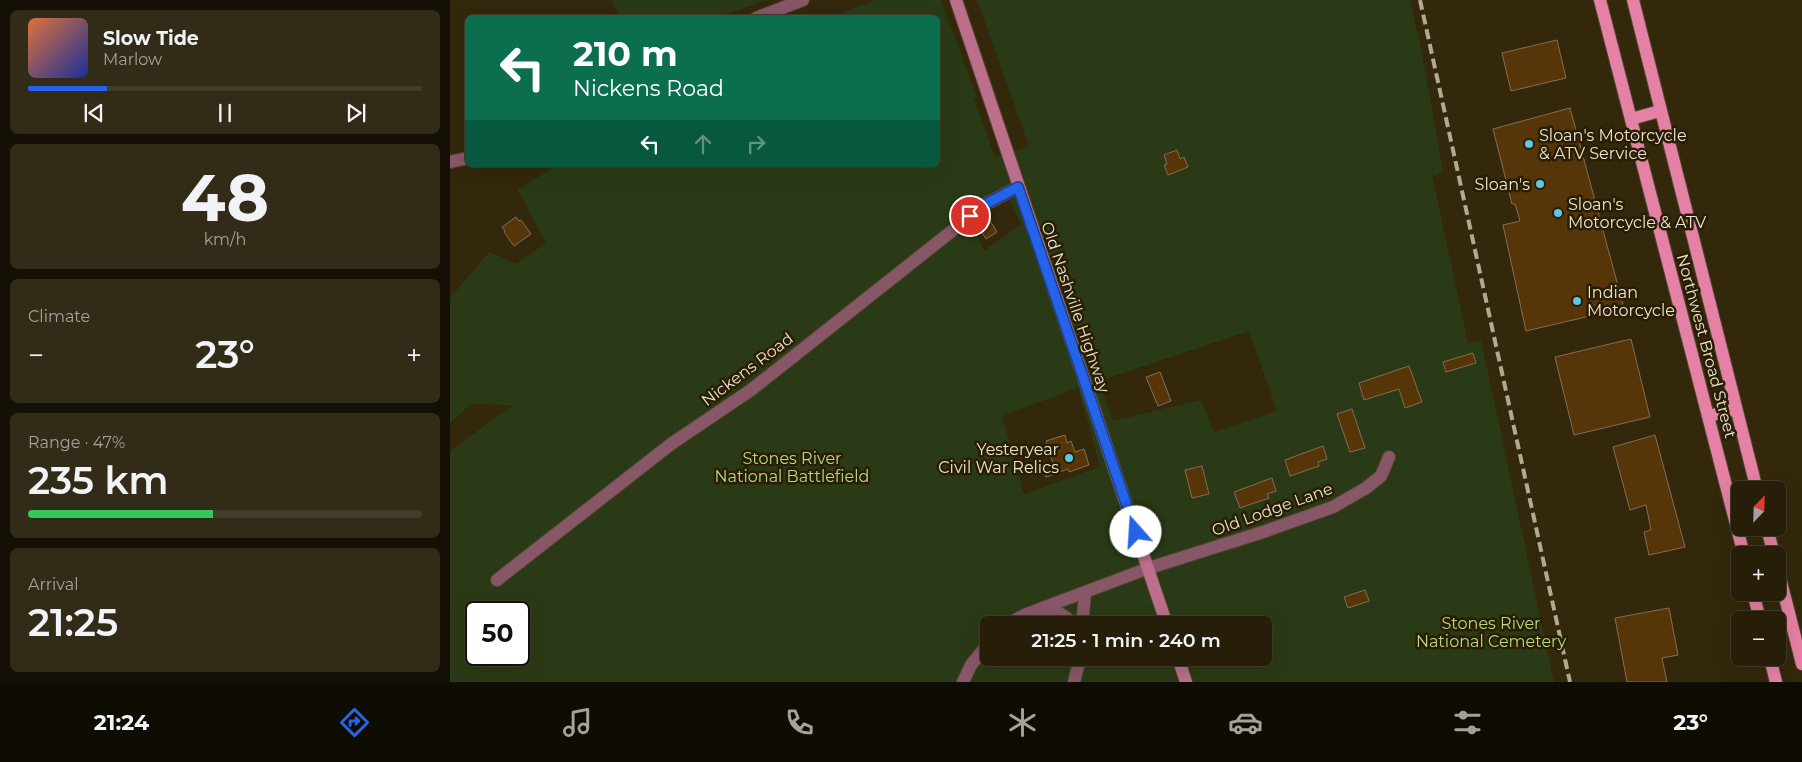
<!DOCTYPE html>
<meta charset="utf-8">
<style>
body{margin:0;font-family:Montserrat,sans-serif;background:#322b17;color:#f1f3f6;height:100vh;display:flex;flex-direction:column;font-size:19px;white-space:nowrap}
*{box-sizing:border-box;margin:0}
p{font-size:16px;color:#a4a29c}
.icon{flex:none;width:28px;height:28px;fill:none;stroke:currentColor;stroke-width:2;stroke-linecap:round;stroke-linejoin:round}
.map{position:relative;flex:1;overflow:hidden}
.sheet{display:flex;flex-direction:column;gap:10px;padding:10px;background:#151005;width:450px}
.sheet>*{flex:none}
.banner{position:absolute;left:15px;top:15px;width:475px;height:152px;border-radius:8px;box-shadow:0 5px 20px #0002,0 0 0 1px #423c2a;background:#0b6e4f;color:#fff;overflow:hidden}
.needle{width:32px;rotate:23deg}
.tools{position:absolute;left:1281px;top:481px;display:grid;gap:10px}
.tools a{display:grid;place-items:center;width:55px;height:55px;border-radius:8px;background:#261e09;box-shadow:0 5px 20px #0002,0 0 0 1px #423c2a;font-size:25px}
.speed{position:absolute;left:15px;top:601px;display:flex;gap:10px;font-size:25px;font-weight:700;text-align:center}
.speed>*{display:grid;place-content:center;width:65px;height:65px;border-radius:50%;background:#261e09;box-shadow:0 5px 20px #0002,0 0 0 1px #423c2a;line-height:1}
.speed .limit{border:2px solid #111;border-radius:8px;background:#fff;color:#111}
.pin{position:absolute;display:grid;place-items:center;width:42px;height:42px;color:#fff;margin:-21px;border:2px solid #fff;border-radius:50%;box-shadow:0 1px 5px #0007}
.me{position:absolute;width:55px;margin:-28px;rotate:341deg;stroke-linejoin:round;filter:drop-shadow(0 0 4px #0008)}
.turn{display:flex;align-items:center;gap:18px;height:105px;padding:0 25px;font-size:22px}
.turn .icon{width:65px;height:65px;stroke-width:2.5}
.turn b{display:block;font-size:35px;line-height:42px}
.lanes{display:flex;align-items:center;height:48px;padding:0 25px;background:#0003;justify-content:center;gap:25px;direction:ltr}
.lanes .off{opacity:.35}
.big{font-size:38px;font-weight:600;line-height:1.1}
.sheet .widget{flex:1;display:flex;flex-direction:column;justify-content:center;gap:8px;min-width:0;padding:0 18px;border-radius:8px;background:#322b17}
.sheet .dial{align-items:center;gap:0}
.dial b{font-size:65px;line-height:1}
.song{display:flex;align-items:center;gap:15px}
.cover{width:60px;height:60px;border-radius:8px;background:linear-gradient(135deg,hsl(20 70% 55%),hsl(230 70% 35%))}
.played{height:5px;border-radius:2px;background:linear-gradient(90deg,#2563eb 20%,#423c2a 20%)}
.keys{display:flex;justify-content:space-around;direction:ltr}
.heat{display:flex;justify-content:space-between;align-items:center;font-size:28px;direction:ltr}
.charge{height:8px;border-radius:4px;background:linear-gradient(90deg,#34c759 47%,#423c2a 0)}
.trip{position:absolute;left:530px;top:616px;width:292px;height:50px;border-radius:8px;background:#261e09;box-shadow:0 5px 20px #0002,0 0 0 1px #423c2a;font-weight:600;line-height:50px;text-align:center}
.menu{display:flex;height:80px;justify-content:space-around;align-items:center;background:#0f0c04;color:#a4a29c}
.menu .icon{width:35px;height:35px}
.menu .active{color:#2563eb}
.menu b{font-size:22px;color:#f1f3f6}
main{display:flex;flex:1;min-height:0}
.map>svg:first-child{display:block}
</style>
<main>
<section class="sheet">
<div class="widget">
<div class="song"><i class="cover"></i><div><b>Slow Tide</b><p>Marlow</p></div></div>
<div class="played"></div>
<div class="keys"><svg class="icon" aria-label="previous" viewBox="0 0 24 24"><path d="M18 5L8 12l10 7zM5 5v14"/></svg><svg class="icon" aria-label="pause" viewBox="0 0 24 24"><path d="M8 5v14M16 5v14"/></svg><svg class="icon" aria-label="next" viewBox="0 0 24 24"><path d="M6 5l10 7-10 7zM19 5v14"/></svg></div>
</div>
<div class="widget dial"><b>48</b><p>km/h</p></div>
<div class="widget"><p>Climate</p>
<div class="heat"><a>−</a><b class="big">23°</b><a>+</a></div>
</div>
<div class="widget"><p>Range · 47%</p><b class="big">235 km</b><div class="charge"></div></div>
<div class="widget"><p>Arrival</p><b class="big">21:25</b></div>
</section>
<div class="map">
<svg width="1352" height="682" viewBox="0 0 1352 682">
<rect width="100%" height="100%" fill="#33280c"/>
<g fill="#2b3a16" fill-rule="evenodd">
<path d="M 161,0 L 317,0 L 268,17 L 170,18 Z"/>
<path d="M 426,0 L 491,0 L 527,97 L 524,99 L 545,158 L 579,146 L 527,0 L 960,0 L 972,53 L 993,171 L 986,176 L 982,175 L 1018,343 L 1031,340 L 1104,682 L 0,682 L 0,451 L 63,405 L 21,404 L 0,423 L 0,298 L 39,252 L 66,264 L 96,243 L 68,190 L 107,165 L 488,165 L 488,18 L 380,17 ZM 558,195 L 571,224 L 534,251 L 522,223 ZM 799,331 L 827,411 L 764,432 L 751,400 L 663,421 L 649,381 ZM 628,388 L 650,467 L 574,494 L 552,416 ZM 26,612 L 69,612 L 69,655 L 26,655 ZM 539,625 L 814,625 L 814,658 L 539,658 Z"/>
</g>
<g fill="#563509" stroke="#846d56">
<path d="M 1107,40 L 1116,78 L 1061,91 L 1052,53 Z"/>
<path d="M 1120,108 L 1174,308 L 1076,331 L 1053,225 L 1070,221 L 1065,204 L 1062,204 L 1043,129 Z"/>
<path d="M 727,150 L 730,159 L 734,157 L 738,167 L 718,175 L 714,165 L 717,164 L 714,155 Z"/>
<path d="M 66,217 L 69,221 L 71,220 L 81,234 L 64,246 L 54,232 L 55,231 L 52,227 Z"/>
<path d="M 539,219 L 547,232 L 536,239 L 528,226 Z"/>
<path d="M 1181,339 L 1200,417 L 1124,435 L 1105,357 Z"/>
<path d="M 1023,353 L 1026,363 L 996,372 L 993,362 Z"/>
<path d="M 959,366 L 972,402 L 955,408 L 949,389 L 914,400 L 909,383 Z"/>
<path d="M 710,372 L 721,401 L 708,406 L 696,377 Z"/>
<path d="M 902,409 L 915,448 L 900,452 L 887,414 Z"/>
<path d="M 615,435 L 617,443 L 621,441 L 625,452 L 634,449 L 639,465 L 619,472 L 618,469 L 596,477 L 592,466 L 603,463 L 596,441 Z"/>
<path d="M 1205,435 L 1235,547 L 1199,555 L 1194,532 L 1201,530 L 1196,505 L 1180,510 L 1163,447 Z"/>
<path d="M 873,446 L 877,459 L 868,462 L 869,466 L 840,476 L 835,460 Z"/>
<path d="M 752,466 L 759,494 L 742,498 L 735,470 Z"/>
<path d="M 822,478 L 826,491 L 817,494 L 819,498 L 790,508 L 784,492 Z"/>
<path d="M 915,590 L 919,601 L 898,608 L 894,597 Z"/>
<path d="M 1219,608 L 1228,655 L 1212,658 L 1217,682 L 1177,682 L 1165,618 Z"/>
</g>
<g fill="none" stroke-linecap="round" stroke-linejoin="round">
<defs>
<g id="street">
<path d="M 306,18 L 353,0"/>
<path d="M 0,162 L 18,158"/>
<path d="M 47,580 L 221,444 L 301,390 L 536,204 L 568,187"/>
<path d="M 587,610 L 699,568 L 813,532 L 883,507 L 916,488 L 931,476 L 939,457"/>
<path d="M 557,625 C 580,610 602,600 624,625"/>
<path d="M 632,625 L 635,593"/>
<path d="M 513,682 L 521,665 L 539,643"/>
<path d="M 624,682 L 630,658"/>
</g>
<g id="secondary">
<path d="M 506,0 L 717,625"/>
<path d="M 728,658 L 736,682"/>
</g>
<g id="primary">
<path d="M 1150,0 L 1294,555"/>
<path d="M 1183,0 L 1307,490"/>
<path d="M 1181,119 L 1210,111"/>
<path d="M 1259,416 L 1286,409"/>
<path d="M 1317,528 L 1324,555"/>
<path d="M 1328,570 L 1352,664"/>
<path d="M 1303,592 L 1310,620"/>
<path d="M 1320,658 L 1326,682"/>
</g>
</defs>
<use href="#street" stroke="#50462c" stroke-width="14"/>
<use href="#secondary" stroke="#50462c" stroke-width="14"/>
<use href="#primary" stroke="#50462c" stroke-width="14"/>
<use href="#street" stroke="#875768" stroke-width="12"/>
<use href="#secondary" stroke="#bb6f8a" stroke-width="12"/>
<use href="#primary" stroke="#e481a5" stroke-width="12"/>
<path stroke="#b1a995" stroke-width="4" stroke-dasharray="10 5" stroke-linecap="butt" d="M 970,0 L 1120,682"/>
</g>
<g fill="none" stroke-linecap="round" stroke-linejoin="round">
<defs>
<path id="route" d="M 520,216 L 536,204 L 568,187 L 686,532"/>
</defs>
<use href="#route" stroke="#184099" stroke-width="12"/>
<use href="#route" stroke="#2563eb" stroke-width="9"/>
</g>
<g fill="#5cc7e7" stroke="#291e03" stroke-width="2">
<circle cx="1079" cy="144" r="5"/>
<circle cx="1090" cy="184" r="5"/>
<circle cx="1108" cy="213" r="5"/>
<circle cx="1127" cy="301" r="5"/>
<circle cx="619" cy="458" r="5"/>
</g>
<g text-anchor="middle" stroke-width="5" stroke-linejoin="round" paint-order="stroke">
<g font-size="16" fill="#ebe4d4" stroke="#291e03" text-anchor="start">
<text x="1089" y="141">Sloan's Motorcycle<tspan x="1089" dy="18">&amp; ATV Service</tspan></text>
<text x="1080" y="190" text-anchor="end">Sloan's</text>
<text x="1118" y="210">Sloan's<tspan x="1118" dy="18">Motorcycle &amp; ATV</tspan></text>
<text x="1137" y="298">Indian<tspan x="1137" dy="18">Motorcycle</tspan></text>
<text x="609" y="455" text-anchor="end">Yesteryear<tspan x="609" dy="18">Civil War Relics</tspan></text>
</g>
<g font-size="16" fill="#ebe4d4" stroke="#291e03">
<text transform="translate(626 307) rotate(71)" y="6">Old Nashville Highway</text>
<text transform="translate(1257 346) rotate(75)" y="6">Northwest Broad Street</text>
<text transform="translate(297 369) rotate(-37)" y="6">Nickens Road</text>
<text transform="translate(822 509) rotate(-20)" y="6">Old Lodge Lane</text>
</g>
<g font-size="16" fill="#b5da82" stroke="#291e03">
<text x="342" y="464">Stones River<tspan x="342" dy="18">National Battlefield</tspan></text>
<text x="1041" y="629">Stones River<tspan x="1041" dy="18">National Cemetery</tspan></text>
</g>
</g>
</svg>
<div class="tools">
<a><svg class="needle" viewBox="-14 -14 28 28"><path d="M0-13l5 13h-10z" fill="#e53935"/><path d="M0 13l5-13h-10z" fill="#a4a29c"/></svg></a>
<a>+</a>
<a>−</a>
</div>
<div class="speed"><div class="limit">50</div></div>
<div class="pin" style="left:520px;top:216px;background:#d93025"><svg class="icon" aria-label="arrive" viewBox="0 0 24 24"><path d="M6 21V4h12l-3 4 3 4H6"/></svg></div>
<svg class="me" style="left:686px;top:532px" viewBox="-20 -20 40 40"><circle r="19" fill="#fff"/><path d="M0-13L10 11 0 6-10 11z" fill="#2563eb"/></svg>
<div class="trip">21:25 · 1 min · 240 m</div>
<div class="banner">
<div class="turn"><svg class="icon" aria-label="left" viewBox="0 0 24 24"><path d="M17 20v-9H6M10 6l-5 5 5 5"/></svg><div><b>210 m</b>Nickens Road</div></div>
<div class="lanes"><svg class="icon" aria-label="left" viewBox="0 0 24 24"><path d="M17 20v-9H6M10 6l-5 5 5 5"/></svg><svg class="icon off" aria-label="ahead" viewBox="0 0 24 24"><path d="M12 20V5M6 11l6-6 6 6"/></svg><svg class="icon off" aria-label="right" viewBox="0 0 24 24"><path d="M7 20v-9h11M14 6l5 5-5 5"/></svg></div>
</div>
</div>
</main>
<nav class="menu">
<b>21:24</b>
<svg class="icon active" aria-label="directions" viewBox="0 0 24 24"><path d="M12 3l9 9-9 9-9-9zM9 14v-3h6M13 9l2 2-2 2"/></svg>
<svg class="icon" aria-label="music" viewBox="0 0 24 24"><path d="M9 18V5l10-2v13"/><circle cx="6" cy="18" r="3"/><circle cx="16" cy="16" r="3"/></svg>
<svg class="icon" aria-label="phone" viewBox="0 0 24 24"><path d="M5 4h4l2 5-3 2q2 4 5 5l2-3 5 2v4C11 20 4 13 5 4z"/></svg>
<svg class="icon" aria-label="climate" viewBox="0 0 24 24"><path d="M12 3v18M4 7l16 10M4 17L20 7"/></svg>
<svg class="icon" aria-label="car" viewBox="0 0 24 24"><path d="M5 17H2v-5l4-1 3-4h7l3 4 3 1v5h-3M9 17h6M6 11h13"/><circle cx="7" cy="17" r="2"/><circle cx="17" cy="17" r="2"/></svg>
<svg class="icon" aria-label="filters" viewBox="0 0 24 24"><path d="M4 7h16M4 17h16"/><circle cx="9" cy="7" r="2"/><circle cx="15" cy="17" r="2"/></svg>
<b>23°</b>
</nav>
